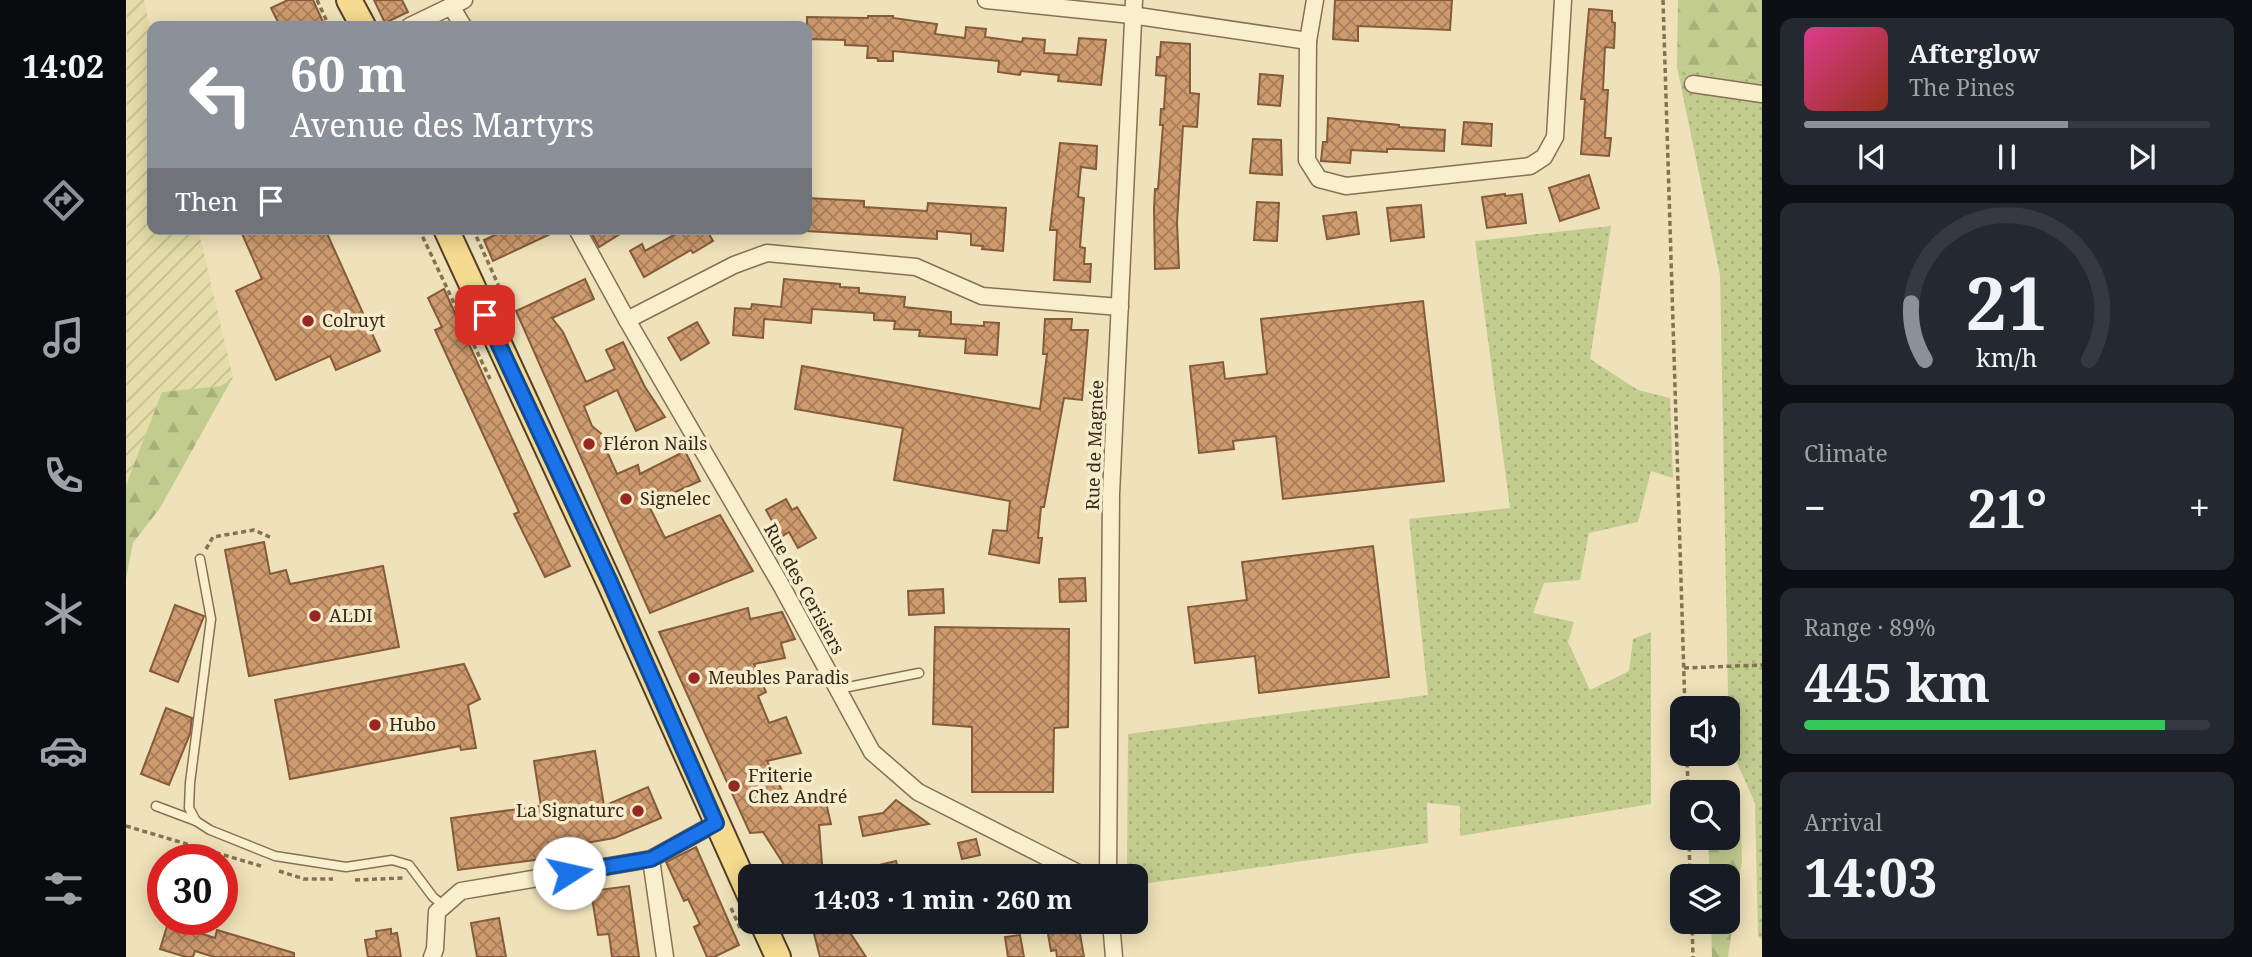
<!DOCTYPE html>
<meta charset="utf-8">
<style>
body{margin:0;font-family:"Noto Serif",serif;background:#242831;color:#f1f3f6;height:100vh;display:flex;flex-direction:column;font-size:26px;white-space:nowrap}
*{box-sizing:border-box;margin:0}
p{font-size:23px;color:#9ea1a6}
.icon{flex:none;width:38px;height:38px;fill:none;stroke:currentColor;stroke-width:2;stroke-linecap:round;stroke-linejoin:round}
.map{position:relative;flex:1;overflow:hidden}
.drawer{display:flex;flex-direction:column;gap:18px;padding:18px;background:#0d0f14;width:490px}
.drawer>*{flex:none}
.top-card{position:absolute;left:21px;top:21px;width:665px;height:214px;border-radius:14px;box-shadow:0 4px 18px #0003;background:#8c9099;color:#fff;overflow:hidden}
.buttons{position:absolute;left:1544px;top:696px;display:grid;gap:14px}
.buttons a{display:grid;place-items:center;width:70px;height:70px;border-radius:14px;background:#171b24;box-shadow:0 4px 18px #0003;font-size:35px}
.speed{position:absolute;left:21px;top:844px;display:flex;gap:14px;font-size:35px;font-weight:700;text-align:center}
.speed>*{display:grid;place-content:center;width:91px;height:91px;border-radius:50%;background:#171b24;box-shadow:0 4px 18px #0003;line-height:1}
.speed .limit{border:10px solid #d22;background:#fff;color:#111}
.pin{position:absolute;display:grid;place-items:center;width:60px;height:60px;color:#fff;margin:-30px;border-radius:14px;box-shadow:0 4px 10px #0006}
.me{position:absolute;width:77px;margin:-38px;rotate:80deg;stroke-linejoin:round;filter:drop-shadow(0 0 5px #0008)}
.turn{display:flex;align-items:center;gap:24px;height:147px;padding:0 28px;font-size:32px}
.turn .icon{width:91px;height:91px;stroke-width:2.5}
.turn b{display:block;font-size:49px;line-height:60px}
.then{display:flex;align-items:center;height:66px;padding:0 28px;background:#0003;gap:14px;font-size:26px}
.big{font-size:52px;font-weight:700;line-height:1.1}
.drawer .widget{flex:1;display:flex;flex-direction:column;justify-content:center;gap:10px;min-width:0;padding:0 24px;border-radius:14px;background:#242831}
.drawer .dial{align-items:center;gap:0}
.dial svg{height:182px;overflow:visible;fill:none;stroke:#363941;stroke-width:7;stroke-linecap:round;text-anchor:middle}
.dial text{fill:#f1f3f6;stroke:none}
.song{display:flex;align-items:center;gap:21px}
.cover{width:84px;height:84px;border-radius:10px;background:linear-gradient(135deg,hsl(330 70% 55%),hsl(10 70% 35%))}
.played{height:7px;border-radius:4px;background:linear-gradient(90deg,#8c9099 65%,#363941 65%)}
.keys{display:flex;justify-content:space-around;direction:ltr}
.heat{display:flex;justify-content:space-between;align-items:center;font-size:38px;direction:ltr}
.charge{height:10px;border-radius:5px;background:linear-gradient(90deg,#34c759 89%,#363941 0)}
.trip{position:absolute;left:612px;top:864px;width:410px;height:70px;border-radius:14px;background:#171b24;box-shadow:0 4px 18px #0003;font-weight:700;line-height:70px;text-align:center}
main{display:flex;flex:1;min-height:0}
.tabs{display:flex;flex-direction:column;width:126px;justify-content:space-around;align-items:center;background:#090b0e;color:#9ea1a6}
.tabs .icon{width:49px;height:49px}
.tabs .selected{color:#8c9099}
.tabs b{font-size:32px;color:#f1f3f6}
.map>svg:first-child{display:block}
</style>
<main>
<nav class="tabs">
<b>14:02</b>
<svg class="icon selected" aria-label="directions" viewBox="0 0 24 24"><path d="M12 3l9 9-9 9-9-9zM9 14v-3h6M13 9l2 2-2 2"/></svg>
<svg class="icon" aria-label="music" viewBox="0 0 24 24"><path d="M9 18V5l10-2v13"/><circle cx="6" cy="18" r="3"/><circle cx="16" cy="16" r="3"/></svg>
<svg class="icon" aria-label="phone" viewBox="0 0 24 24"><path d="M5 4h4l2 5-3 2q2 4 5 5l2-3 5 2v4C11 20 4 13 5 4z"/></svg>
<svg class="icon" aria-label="climate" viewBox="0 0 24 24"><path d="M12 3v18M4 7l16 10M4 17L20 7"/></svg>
<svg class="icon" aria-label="car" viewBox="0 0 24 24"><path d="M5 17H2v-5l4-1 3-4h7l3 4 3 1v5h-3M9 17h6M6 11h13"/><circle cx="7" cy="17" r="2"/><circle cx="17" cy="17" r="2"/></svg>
<svg class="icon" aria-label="filters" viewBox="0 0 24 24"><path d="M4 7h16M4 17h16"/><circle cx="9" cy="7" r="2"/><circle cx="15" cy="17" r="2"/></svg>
</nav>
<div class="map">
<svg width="1636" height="957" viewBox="0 0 1636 957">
<defs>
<pattern id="farmland-furrows" width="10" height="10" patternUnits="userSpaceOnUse" patternTransform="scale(1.75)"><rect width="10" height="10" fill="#e4dda8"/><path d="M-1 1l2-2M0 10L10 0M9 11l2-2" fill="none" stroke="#c4be90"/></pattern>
<pattern id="green-dots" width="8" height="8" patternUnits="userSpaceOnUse" patternTransform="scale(1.75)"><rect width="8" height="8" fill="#c2cc8f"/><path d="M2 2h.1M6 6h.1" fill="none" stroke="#a7af7b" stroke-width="1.8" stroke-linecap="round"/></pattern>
<pattern id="forest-firs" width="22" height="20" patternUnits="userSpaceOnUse" patternTransform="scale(1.75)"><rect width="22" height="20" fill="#c2cc8f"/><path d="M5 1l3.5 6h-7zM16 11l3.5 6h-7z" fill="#a7af7b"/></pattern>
<pattern id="building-cross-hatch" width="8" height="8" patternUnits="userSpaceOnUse" patternTransform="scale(1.75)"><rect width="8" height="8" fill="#ce9b6f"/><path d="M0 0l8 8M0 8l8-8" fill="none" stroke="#a87e5a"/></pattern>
</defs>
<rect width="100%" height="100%" fill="#efe2ba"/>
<path fill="url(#farmland-furrows)" d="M 1,0 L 18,0 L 26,36 L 26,229 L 72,229 L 107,377 L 95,386 L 36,392 L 0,485 Z"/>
<g fill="url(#green-dots)">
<path d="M 1551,67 L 1636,81 L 1636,940 L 1632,936 L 1629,803 L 1603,745 L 1594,275 Z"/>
<path d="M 1485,226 L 1464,359 L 1512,390 L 1544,398 L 1547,478 L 1525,471 L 1512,522 L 1463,533 L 1454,580 L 1418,583 L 1407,613 L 1448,622 L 1442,642 L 1464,690 L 1503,671 L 1507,639 L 1525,632 L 1525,804 L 1334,836 L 1334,806 L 1301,803 L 1302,843 L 1010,885 L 1010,877 L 1001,877 L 1002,734 L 1302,695 L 1283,519 L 1384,508 L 1349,241 Z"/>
</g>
<g fill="url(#forest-firs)">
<path d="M 1552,0 L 1636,0 L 1636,81 L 1551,67 Z"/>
<path d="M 107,377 L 34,508 L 7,543 L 0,579 L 0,485 L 36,392 L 95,386 Z"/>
<path d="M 1601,794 L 1614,795 L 1616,861 L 1602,957 L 1586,957 L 1585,922 L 1601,922 L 1601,877 L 1584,877 L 1582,838 L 1601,838 Z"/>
</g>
<g fill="url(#building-cross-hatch)" stroke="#855b3a" stroke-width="2">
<path d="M 162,0 L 187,0 L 197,22 L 188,26 L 154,26 L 145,8 Z"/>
<path d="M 248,0 L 276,0 L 282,12 L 259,23 Z"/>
<path d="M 1209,0 L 1326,0 L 1324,30 L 1232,26 L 1232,41 L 1207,39 Z"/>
<path d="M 1463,9 L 1486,11 L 1486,22 L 1489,23 L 1488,48 L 1479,47 L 1477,90 L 1482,90 L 1479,138 L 1485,138 L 1483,156 L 1455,154 L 1459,99 L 1455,99 Z"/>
<path d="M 742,16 L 767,16 L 767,18 L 811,24 L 809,34 L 839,38 L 840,27 L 860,29 L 859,37 L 896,42 L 897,38 L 919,40 L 918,53 L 951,55 L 953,38 L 980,40 L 975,85 L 932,81 L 933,75 L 895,71 L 894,75 L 872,72 L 873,61 L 767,51 L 767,61 L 752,61 L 751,58 L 741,58 L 742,46 L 719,45 L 719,40 L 681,39 L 681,17 L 742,18 Z"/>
<path d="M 1035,42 L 1064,44 L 1064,93 L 1073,94 L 1071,127 L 1057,126 L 1051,222 L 1053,268 L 1029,269 L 1028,208 L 1029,189 L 1032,189 L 1037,125 L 1034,125 L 1035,109 L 1038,109 L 1040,76 L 1030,75 L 1031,57 L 1034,57 Z"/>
<path d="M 1134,74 L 1157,76 L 1154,106 L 1132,104 Z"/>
<path d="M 1202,118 L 1273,125 L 1273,127 L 1319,130 L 1318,151 L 1272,149 L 1261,149 L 1261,152 L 1225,150 L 1224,163 L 1195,161 L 1197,142 L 1201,142 Z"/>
<path d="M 1338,122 L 1366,124 L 1365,146 L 1336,144 Z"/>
<path d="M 1127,139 L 1155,140 L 1156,175 L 1124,173 Z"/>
<path d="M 934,143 L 971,146 L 970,169 L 955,167 L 952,197 L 958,198 L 954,247 L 959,248 L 958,264 L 965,264 L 964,282 L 928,280 L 931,230 L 924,230 Z"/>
<path d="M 1463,175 L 1473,208 L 1434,221 L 1423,188 Z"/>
<path d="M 1379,194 L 1379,196 L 1396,194 L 1400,223 L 1361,228 L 1356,197 Z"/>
<path d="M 681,198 L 738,201 L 738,207 L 801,211 L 802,203 L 880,208 L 877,251 L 856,249 L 857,246 L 845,245 L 845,234 L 811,231 L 811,239 L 681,231 Z"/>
<path d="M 1131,202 L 1153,203 L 1151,241 L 1128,240 Z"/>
<path d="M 1295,205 L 1298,237 L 1265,241 L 1261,208 Z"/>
<path d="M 1230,212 L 1233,234 L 1201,239 L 1197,216 Z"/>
<path d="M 114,229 L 199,229 L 254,351 L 210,370 L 204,356 L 150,380 L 110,291 L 136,279 Z"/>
<path d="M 382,229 L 435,229 L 367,261 L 358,240 Z"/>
<path d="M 463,229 L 502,229 L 473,247 Z"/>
<path d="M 544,229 L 580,229 L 587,241 L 567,253 L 565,250 L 518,277 L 504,251 L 516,244 L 519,251 L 548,235 Z"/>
<path d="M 459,279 L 468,299 L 426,318 L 437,332 L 460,382 L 489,369 L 480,350 L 497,342 L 519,387 L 539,417 L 510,431 L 491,390 L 458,406 L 466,426 L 485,442 L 478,445 L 491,474 L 512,465 L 514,474 L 559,451 L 574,481 L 522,504 L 539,538 L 594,515 L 627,571 L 524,613 L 390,311 Z"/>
<path d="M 658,279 L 714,284 L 714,287 L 733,288 L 733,293 L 779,297 L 778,307 L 825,312 L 825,324 L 858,326 L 858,322 L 873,323 L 871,355 L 839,353 L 840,339 L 793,336 L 794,330 L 768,329 L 769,321 L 748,320 L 748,313 L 686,309 L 685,323 L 638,319 L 637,338 L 607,335 L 609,308 L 625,309 L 626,304 L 655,307 Z"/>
<path d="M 318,289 L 444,566 L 419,577 L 388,514 L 393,512 L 309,330 L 316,327 L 302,298 Z"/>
<path d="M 1297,301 L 1318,481 L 1157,499 L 1150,436 L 1107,441 L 1108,449 L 1073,453 L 1064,366 L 1097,362 L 1099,379 L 1141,374 L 1135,319 Z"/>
<path d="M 919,319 L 946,319 L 945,330 L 962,330 L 956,400 L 938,398 L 918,507 L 915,507 L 912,538 L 916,538 L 913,563 L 863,554 L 867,530 L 881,531 L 884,501 L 768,480 L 777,428 L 669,409 L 676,366 L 914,409 L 921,354 L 917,354 Z"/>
<path d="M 571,322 L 583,343 L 555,360 L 542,338 Z"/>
<path d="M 660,499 L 666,510 L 671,507 L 690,538 L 672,548 L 663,532 L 655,537 L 640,510 Z"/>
<path d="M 138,542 L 144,574 L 160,570 L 164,584 L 257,566 L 273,647 L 123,676 L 99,550 Z"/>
<path d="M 1247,546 L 1263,677 L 1133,693 L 1129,656 L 1069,663 L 1062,607 L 1121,600 L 1116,562 Z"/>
<path d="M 959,578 L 960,601 L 934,602 L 933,579 Z"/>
<path d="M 817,589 L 818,613 L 783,615 L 782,591 Z"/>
<path d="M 49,605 L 78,616 L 52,682 L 24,671 Z"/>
<path d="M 622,608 L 624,619 L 656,612 L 669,639 L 655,643 L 659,658 L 628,664 L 640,692 L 632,696 L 643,723 L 660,717 L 675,753 L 641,761 L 663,804 L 698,794 L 705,824 L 693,825 L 697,877 L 666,877 L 637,832 L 624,833 L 533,632 Z"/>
<path d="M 809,627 L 943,629 L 942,727 L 928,728 L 927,792 L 846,792 L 846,727 L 807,724 Z"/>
<path d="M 338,664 L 354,699 L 342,705 L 350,748 L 335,750 L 334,746 L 164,779 L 149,700 Z"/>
<path d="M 40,708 L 66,718 L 64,734 L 43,785 L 15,774 Z"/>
<path d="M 469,751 L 478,806 L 522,787 L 535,818 L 488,838 L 460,843 L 462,855 L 448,855 L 332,870 L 325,818 L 415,806 L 408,761 Z"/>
<path d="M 770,800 L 803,824 L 737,836 L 733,817 L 757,813 Z"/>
<path d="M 850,839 L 854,855 L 836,859 L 832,843 Z"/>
<path d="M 570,847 L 613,945 L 588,957 L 581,957 L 568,927 L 574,924 L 562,899 L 558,901 L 540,862 Z"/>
<path d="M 770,861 L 774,877 L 728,877 L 728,871 Z"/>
<path d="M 503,886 L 513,957 L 486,957 L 483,934 L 472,935 L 465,891 Z"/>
<path d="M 373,918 L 380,957 L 351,957 L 345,923 Z"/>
<path d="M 685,922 L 717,922 L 740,957 L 694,957 Z"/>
<path d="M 42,923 L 89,938 L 91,930 L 168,953 L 168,957 L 88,957 L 69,951 L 67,957 L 60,957 L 34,949 Z"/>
<path d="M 953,928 L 958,957 L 931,957 L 930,950 L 925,951 L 922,934 Z"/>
<path d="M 265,929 L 265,934 L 271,933 L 275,957 L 242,957 L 239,940 L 251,938 L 250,931 Z"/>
<path d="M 894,935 L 898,957 L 882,957 L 879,937 Z"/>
</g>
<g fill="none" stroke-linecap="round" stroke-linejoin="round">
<defs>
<g id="service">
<path d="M 712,689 L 793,673"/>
<path d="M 30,806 L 70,821 L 84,830 L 149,856 L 220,867 L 266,860 L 283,865 L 307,897 L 318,906"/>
<path d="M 70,821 L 63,808 L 64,783 L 85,619 L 74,559"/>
</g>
<g id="minor">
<path d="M 860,0 L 1005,15 L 1182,41"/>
<path d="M 1189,0 L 1182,41 L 1181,160 L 1193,179 L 1220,186 L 1404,166 L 1418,157 L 1429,137 L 1437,0"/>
<path d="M 325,6 L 337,26"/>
<path d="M 284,26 L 338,0"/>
<path d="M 1567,84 L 1636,94"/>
<path d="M 451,229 L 501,320 L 655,585 L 746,752 L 792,792 L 960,877"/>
<path d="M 501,320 L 608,265 L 641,253 L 790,267 L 856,296 L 994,307"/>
<path d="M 525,859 L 539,957"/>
<path d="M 982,877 L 985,494 L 1008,0"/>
<path d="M 985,922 L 988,957"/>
<path d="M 306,957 L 309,949 L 311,912 L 335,891 L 525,859 L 590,823"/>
</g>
<g id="primary">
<path d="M 223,0 L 237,26"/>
<path d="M 320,229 L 483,582 L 625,898"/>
<path d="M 636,922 L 652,957"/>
</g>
</defs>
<use href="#service" stroke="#867154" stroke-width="11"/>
<use href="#minor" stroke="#867154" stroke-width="19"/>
<use href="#primary" stroke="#533f29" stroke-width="28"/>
<g stroke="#867154" stroke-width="3.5" stroke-dasharray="5 3.5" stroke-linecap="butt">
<path d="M 191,0 L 203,26"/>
<path d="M 1537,0 L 1559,709"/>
<path d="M 293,229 L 364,379"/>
<path d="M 347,229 L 389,322"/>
<path d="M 80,549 L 87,537 L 128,530 L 146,538"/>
<path d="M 1558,668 L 1636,665"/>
<path d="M 1561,754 L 1562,793"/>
<path d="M 0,826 L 135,866"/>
<path d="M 1563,838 L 1564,877"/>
<path d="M 153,871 L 178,879 L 207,879"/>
<path d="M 229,880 L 277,878"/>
<path d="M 605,908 L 615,930"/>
<path d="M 1566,922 L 1567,957"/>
</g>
<use href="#service" stroke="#faefcd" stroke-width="8"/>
<use href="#minor" stroke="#faefcd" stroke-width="16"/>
<use href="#primary" stroke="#f5da8f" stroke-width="24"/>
</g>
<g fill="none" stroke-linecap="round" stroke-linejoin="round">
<defs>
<path id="route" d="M 359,315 L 484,582 L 590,823 L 525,859 L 443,873"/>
</defs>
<use href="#route" stroke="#114b97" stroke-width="18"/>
<use href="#route" stroke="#1a73e8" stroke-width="12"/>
</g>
<g fill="#962723" stroke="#f6ebca" stroke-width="2.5">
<circle cx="182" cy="321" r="7"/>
<circle cx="463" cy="444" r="7"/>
<circle cx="500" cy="499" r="7"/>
<circle cx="189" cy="616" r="7"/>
<circle cx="568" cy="678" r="7"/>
<circle cx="249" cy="725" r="7"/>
<circle cx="608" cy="786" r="7"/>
<circle cx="512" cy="811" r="7"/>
</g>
<g text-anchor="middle" stroke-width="7" stroke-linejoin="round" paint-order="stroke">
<g font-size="18" fill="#34281a" stroke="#f6ebca" text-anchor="start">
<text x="196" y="327">Colruyt</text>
<text x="477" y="450">Fléron Nails</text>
<text x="514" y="505">Signelec</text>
<text x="203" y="622">ALDI</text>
<text x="582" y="684">Meubles Paradis</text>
<text x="263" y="731">Hubo</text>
<text x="622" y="782">Friterie<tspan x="622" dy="21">Chez André</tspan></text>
<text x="498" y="817" text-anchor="end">La Signaturc</text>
</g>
<g font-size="18" fill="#34281a" stroke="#f6ebca">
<text transform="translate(969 445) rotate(-88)" y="6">Rue de Magnée</text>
<text transform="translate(678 589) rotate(61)" y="6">Rue des Cerisiers</text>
</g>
</g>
</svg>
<div class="buttons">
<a><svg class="icon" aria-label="sound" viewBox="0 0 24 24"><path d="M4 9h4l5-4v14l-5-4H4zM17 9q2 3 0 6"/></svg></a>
<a><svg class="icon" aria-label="search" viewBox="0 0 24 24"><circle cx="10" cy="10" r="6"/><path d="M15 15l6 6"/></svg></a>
<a><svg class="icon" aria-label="layers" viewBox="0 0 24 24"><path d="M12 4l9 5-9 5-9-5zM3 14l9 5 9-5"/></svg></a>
</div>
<div class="speed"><div class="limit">30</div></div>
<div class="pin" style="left:359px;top:315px;background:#d93025"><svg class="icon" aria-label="arrive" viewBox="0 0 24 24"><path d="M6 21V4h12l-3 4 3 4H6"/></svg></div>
<svg class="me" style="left:443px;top:873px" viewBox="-20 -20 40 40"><circle r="19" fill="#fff"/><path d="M0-13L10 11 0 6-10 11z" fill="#1a73e8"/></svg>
<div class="trip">14:03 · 1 min · 260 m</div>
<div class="top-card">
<div class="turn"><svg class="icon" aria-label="left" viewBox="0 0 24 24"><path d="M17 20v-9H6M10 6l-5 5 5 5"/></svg><div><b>60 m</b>Avenue des Martyrs</div></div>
<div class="then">Then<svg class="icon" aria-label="arrive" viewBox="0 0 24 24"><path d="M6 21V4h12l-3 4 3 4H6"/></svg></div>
</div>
</div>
<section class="drawer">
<div class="widget">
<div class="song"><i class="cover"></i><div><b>Afterglow</b><p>The Pines</p></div></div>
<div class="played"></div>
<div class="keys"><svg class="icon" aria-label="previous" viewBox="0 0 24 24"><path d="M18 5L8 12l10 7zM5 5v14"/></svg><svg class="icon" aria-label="pause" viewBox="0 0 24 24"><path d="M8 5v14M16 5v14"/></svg><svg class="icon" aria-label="next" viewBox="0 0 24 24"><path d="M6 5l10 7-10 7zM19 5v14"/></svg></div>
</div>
<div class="widget dial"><svg viewBox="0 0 100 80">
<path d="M14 69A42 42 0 1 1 86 69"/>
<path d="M14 69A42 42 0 0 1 8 44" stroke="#8c9099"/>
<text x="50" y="56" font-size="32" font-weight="700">21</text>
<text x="50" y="72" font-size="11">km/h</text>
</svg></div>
<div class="widget"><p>Climate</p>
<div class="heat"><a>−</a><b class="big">21°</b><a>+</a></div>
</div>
<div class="widget"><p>Range · 89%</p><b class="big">445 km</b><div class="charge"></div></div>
<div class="widget"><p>Arrival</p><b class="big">14:03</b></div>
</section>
</main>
